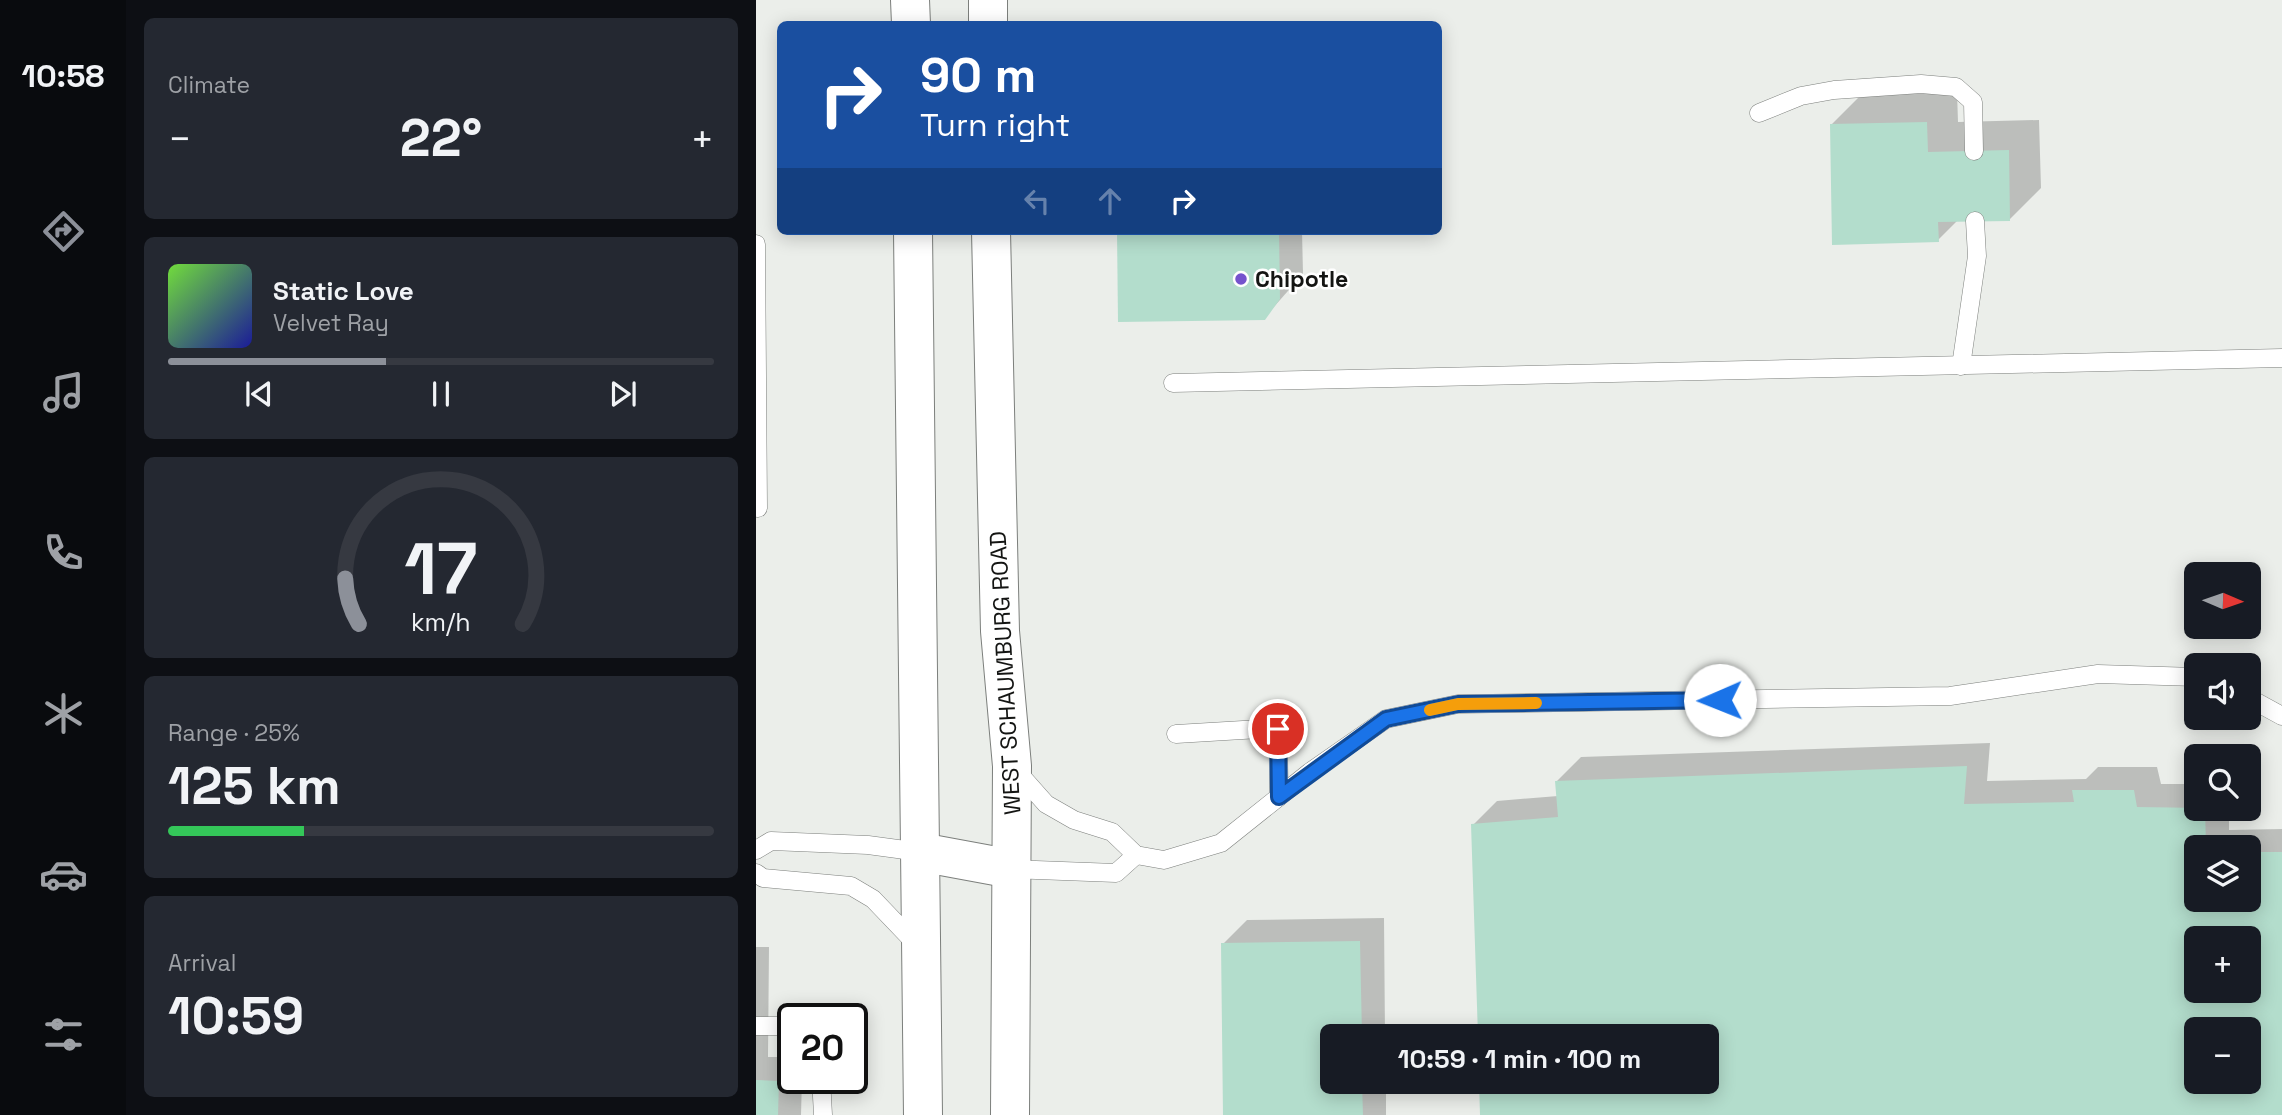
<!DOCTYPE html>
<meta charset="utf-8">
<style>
body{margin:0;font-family:"Space Grotesk",sans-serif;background:#242831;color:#f1f3f6;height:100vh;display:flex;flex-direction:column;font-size:26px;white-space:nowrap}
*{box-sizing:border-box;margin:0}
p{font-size:23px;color:#9ea1a6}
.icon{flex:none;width:38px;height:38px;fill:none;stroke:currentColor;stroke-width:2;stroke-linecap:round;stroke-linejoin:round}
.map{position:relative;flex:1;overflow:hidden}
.details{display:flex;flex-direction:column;gap:18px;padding:18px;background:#0d0f14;width:630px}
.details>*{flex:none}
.guide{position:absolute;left:21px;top:21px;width:665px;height:214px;border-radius:10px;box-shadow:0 4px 18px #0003;background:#1a4fa0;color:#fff;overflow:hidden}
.needle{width:46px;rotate:92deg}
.tools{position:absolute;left:1428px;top:562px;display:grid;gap:14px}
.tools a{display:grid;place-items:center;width:77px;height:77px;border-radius:10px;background:#171b24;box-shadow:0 4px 18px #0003;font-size:35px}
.speed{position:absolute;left:21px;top:1003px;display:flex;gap:14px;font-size:35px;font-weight:700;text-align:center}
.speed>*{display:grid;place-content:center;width:91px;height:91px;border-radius:50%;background:#171b24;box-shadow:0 4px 18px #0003;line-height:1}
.speed .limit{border:4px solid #111;border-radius:10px;background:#fff;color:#111}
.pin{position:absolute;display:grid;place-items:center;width:60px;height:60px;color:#fff;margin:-30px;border:4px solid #fff;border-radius:50%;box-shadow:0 2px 7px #0007}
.me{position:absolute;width:77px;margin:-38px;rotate:269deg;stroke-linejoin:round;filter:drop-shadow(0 0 5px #0008)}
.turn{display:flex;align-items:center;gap:24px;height:147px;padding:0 28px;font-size:32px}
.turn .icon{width:91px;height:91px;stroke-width:2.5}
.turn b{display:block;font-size:49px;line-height:60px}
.lanes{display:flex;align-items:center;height:66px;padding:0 28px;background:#0003;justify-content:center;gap:35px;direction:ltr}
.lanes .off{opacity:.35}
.big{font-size:52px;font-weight:600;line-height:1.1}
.details .tile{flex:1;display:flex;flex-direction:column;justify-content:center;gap:10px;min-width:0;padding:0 24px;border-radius:10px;background:#242831}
.details .dial{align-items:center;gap:0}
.dial svg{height:182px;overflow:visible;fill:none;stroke:#363941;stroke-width:7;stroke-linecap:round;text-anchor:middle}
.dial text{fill:#f1f3f6;stroke:none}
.song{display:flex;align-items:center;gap:21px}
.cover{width:84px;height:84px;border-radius:10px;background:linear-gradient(135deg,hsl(100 70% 55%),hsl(240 70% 35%))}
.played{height:7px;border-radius:4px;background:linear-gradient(90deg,#8c9099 40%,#363941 40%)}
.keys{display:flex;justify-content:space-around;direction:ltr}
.heat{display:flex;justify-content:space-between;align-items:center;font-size:38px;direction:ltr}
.charge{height:10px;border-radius:5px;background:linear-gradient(90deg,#34c759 25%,#363941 0)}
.trip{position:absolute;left:564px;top:1024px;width:399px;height:70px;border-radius:10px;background:#171b24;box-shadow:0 4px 18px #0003;font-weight:600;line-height:70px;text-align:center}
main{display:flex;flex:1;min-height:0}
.tab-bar{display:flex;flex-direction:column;width:126px;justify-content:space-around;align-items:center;background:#090b0e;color:#9ea1a6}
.tab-bar .icon{width:49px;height:49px}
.tab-bar .active{color:#8c9099}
.tab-bar b{font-size:32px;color:#f1f3f6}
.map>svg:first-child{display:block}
</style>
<main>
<nav class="tab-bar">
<b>10:58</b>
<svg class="icon active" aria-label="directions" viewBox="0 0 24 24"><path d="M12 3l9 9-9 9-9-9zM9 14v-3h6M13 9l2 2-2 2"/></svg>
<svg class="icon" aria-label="music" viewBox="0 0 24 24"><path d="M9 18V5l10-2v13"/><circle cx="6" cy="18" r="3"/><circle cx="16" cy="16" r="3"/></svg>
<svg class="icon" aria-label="phone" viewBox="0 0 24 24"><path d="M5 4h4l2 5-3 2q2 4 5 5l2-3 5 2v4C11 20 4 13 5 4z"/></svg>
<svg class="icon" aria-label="climate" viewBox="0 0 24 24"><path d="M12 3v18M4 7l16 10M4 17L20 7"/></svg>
<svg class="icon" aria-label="car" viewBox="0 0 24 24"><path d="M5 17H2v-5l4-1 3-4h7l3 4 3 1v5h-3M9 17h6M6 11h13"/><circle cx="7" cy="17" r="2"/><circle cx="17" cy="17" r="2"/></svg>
<svg class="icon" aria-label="filters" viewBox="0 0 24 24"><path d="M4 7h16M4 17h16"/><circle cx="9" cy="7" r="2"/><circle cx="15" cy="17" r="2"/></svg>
</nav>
<section class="details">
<div class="tile"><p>Climate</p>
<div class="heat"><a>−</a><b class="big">22°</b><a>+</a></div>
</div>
<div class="tile">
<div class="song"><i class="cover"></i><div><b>Static Love</b><p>Velvet Ray</p></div></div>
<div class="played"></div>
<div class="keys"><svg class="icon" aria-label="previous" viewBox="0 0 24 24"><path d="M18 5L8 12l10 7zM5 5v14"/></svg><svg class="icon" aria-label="pause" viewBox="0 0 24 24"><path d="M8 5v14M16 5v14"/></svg><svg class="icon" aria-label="next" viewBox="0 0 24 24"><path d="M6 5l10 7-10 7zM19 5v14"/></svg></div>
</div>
<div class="tile dial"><svg viewBox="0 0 100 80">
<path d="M14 69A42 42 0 1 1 86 69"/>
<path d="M14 69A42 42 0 0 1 8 49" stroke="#8c9099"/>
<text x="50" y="56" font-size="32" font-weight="700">17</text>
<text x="50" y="72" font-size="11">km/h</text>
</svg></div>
<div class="tile"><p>Range · 25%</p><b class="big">125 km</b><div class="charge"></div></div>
<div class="tile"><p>Arrival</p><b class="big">10:59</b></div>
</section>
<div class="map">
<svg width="1526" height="1115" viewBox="0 0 1526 1115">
<rect width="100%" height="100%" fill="#ebeeea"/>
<g fill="#0003" fill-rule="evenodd">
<path d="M 1201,92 L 1202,122 L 1283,120 L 1285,188 L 1254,219 L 1202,220 L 1182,240 L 1075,125 L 1106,94 Z"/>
<path d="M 363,231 L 546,231 L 547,274 L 508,318 Z"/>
<path d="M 1234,743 L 1231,781 L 1330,779 L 1342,767 L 1401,767 L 1405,784 L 1440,784 L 1440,808 L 1473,808 L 1473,830 L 1526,829 L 1526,1115 L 726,1115 L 725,1082 L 950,1082 L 950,1036 L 723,1036 L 717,825 L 741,801 L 802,796 L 801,781 L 825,757 ZM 1440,847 L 1493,847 L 1493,900 L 1440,900 ZM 1440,938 L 1493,938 L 1493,990 L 1440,990 ZM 1440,1029 L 1493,1029 L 1493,1082 L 1440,1082 Z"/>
<path d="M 628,918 L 629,1036 L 576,1036 L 576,1082 L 630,1082 L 630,1115 L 469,1115 L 467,944 L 491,920 Z"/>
<path d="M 0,947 L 13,947 L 12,1057 L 37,1057 L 37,1078 L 46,1078 L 45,1115 L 0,1115 Z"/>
</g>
<g fill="#b3ddcc" fill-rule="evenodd">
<path d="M 1171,122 L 1172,152 L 1253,150 L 1254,221 L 1182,222 L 1183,242 L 1076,245 L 1074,124 Z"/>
<path d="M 361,231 L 523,231 L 524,299 L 509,320 L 362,322 Z"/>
<path d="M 1211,766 L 1208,804 L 1318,802 L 1316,790 L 1378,790 L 1381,807 L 1449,808 L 1450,847 L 1440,847 L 1440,900 L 1493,900 L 1493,852 L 1526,852 L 1526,1115 L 724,1115 L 723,1082 L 950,1082 L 950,1036 L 722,1036 L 715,824 L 802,817 L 799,781 ZM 1440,938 L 1493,938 L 1493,990 L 1440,990 ZM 1440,1029 L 1493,1029 L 1493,1082 L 1440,1082 Z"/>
<path d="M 604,941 L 606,1036 L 576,1036 L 576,1082 L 606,1082 L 607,1115 L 467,1115 L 465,943 Z"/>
<path d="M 0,1080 L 23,1081 L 22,1115 L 0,1115 Z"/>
</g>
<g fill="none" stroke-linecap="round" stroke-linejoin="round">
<defs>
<g id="service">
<path d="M 1003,113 L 1045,96 L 1078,90 L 1165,84 L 1200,87 L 1217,102 L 1218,151"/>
<path d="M 0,244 L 2,508"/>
<path d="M 1205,366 L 1221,256 L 1219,221"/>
<path d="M 417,383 L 1526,358"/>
<path d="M 1493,698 L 1526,716"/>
<path d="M 420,734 L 522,728 L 523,797"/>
<path d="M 259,769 L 290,804 L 318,820 L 356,832 L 380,855 L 408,860 L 465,843 L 554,772 L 630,719 L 702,704 L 1194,696 L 1342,674 L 1440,677"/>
<path d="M 0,850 L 15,841 L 112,845 L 164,852"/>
<path d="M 256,869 L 360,873 L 380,855"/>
<path d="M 0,873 L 7,878 L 95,886 L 117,899 L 160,944"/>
<path d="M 0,1026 L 37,1026"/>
<path d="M 65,1078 L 67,1115"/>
</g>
<g id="secondary">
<path d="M 154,0 L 155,24"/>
<path d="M 232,0 L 232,24"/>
<path d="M 157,231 L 167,1115"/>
<path d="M 235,231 L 244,631 L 256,766 L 254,1115"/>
<path d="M 164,852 L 256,869"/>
</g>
</defs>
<use href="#service" stroke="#7c7f7c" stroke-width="19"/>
<use href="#secondary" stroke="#7c7f7c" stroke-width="40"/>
<use href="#service" stroke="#fff" stroke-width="18"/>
<use href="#secondary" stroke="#fff" stroke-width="38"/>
</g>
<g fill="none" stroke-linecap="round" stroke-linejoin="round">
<defs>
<path id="route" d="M 522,729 L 523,797 L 630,719 L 702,704 L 964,700"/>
</defs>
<use href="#route" stroke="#114b97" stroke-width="18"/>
<use href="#route" stroke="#1a73e8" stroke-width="12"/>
<path stroke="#f59e0b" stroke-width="12" d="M 674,710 L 702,704 L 780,703"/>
</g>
<circle fill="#7553cd" stroke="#fff" stroke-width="2.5" cx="485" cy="279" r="7"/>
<g text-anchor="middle" stroke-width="5" stroke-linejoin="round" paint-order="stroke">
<g font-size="23" font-weight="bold" fill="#141513" stroke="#fff" text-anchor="start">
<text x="499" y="287">Chipotle</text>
</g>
<g font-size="23" fill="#141513" stroke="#fff">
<text transform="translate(249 673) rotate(-93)" y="8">WEST SCHAUMBURG ROAD</text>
</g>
</g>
</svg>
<div class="tools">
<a><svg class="needle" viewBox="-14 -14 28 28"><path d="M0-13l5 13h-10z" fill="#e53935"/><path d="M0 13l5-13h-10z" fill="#9ea1a6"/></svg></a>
<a><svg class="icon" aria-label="sound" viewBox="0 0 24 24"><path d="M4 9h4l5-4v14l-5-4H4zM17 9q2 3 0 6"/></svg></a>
<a><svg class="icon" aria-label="search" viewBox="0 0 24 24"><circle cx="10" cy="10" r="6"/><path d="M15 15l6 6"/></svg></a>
<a><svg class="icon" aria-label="layers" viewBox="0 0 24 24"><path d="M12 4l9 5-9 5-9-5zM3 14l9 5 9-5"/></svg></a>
<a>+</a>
<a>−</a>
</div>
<div class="speed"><div class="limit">20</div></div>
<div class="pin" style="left:522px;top:729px;background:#d93025"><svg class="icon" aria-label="arrive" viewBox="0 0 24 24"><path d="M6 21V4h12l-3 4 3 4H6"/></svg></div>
<svg class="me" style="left:964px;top:700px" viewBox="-20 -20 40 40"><circle r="19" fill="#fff"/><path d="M0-13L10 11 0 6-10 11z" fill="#1a73e8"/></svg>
<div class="trip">10:59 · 1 min · 100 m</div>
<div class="guide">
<div class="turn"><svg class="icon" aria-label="right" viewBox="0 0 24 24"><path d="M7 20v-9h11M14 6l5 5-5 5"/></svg><div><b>90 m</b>Turn right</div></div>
<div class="lanes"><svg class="icon off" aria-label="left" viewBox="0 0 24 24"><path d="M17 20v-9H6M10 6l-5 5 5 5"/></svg><svg class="icon off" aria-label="ahead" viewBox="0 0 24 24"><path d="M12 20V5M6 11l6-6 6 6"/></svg><svg class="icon" aria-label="right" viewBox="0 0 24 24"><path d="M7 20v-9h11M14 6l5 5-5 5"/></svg></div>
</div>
</div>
</main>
